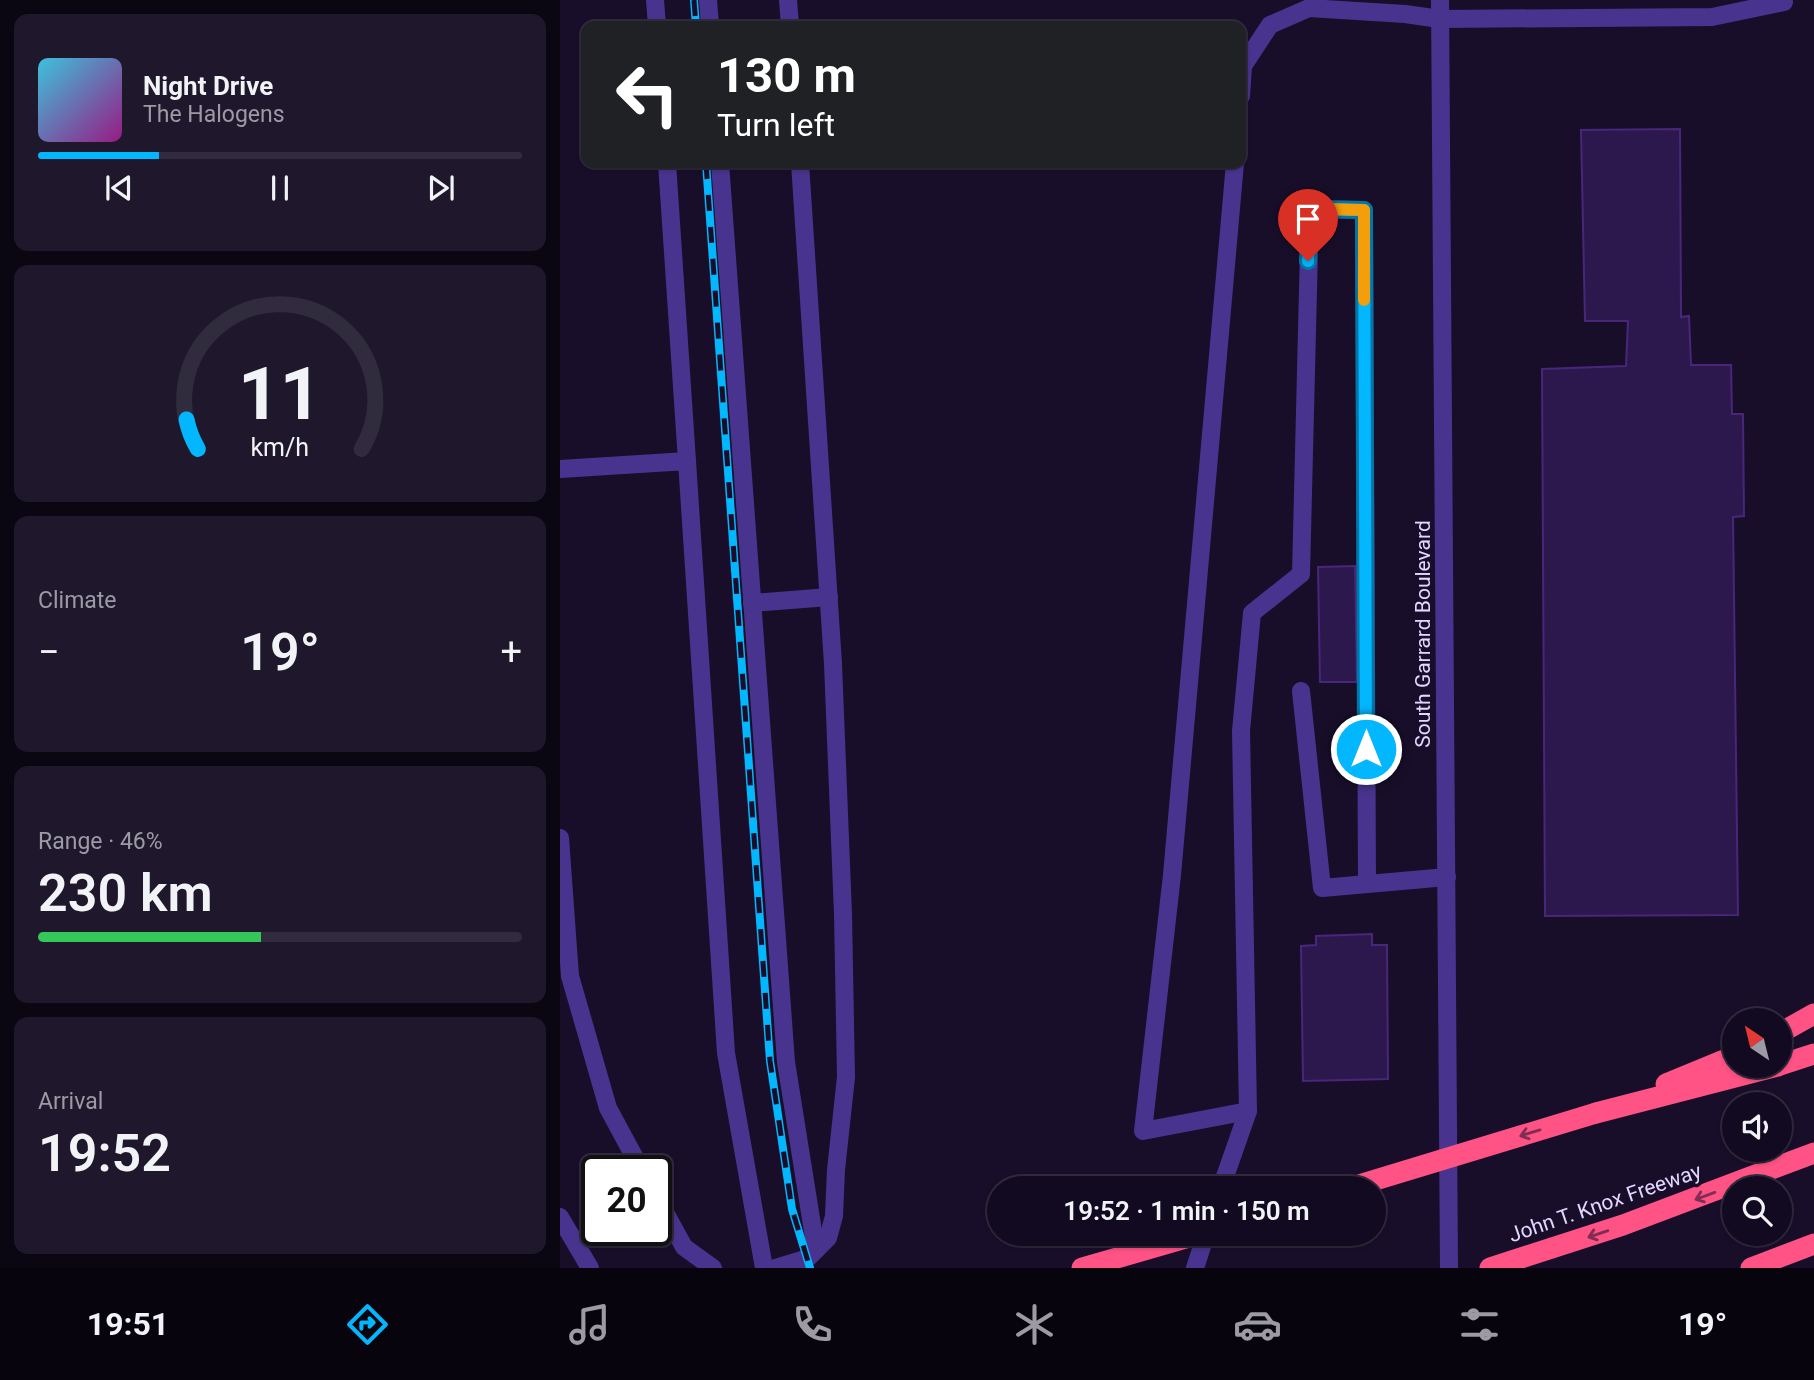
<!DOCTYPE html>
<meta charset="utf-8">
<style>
body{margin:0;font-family:Roboto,sans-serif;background:#1f182d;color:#f1f3f6;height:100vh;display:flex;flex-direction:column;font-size:26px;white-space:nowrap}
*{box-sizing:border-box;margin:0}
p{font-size:23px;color:#9c9aa5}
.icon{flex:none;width:38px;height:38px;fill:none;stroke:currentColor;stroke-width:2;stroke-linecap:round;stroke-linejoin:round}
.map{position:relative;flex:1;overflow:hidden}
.side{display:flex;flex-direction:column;gap:14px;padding:14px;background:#0a0612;width:560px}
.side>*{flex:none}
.guide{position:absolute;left:21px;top:21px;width:665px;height:147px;border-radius:14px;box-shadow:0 2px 5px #0004,0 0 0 2px #312b3e;background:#202124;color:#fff;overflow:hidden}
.needle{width:46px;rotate:325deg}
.buttons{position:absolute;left:1162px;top:1008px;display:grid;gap:14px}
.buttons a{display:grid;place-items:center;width:70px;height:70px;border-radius:50%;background:#120a20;box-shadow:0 2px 5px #0004,0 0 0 2px #312b3e;font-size:35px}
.speed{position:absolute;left:21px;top:1155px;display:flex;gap:14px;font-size:35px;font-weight:700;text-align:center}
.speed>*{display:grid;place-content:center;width:91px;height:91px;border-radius:50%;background:#120a20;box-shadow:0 2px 5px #0004,0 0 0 2px #312b3e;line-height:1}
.speed .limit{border:4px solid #111;border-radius:10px;background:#fff;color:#111}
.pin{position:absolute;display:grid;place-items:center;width:60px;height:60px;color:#fff;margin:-72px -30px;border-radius:50% 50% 50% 0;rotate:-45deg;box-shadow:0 0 7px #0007}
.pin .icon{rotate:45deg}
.me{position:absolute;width:77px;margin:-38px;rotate:0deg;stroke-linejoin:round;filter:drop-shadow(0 0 5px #0008)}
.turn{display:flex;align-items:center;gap:24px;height:147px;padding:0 21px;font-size:32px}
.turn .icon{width:91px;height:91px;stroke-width:2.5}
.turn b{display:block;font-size:49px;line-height:60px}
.big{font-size:52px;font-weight:600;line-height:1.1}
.side .tile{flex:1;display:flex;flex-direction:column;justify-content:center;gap:10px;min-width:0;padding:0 24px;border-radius:14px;background:#1f182d}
.side .dial{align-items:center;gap:0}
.dial svg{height:182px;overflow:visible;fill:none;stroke:#312b3e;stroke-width:7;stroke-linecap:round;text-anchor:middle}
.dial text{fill:#f1f3f6;stroke:none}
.song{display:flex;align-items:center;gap:21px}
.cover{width:84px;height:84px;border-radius:10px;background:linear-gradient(135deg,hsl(190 70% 55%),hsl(310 70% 35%))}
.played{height:7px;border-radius:4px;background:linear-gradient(90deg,#03b7ff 25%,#312b3e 25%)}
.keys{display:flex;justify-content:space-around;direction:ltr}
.heat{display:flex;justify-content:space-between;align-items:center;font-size:38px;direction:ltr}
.charge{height:10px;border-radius:5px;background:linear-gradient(90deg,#34c759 46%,#312b3e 0)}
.trip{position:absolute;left:427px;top:1176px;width:399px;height:70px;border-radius:35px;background:#120a20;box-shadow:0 2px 5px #0004,0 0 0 2px #312b3e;font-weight:600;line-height:70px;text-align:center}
.tabs{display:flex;height:112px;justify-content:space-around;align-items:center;background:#07040d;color:#9c9aa5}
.tabs .icon{width:49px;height:49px}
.tabs .current{color:#03b7ff}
.tabs b{font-size:32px;color:#f1f3f6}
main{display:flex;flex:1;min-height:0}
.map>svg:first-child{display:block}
</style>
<main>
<section class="side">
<div class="tile">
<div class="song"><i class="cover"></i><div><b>Night Drive</b><p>The Halogens</p></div></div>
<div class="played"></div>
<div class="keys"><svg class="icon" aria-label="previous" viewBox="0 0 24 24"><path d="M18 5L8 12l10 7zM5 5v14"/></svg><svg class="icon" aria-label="pause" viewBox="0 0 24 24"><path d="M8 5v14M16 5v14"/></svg><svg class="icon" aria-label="next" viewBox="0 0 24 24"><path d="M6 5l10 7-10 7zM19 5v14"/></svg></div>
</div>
<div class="tile dial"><svg viewBox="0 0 100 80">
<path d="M14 69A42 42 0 1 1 86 69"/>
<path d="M14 69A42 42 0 0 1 9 56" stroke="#03b7ff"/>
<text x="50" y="56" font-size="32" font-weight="700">11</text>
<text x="50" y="72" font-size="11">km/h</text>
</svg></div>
<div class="tile"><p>Climate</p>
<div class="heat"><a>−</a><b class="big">19°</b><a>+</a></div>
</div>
<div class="tile"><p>Range · 46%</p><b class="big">230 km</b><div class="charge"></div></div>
<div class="tile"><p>Arrival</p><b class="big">19:52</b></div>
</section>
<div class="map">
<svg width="1254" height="1268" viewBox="0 0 1254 1268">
<rect width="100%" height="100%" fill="#180e2a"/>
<g fill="#2c184d" stroke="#48277b" stroke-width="2">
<path d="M 1120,129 L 1121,317 L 1129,316 L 1131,365 L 1171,365 L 1172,414 L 1183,414 L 1184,516 L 1173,517 L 1178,915 L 985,916 L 982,369 L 1066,366 L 1068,321 L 1025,321 L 1021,130 Z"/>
<path d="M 795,566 L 797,682 L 760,682 L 758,567 Z"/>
<path d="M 812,934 L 812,945 L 827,945 L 828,1079 L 743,1081 L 741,946 L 756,945 L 756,936 Z"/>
</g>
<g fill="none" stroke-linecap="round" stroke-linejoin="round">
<g stroke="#48348e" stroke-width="18">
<path d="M 95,0 L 97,26"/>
<path d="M 148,0 L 150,26"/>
<path d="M 228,0 L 230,26"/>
<path d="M 880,0 L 889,1268"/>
<path d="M 681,96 L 683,66 L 710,25 L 749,8 L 845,14 L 880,19 L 1152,17 L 1224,2"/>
<path d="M 107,163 L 127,461"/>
<path d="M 160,163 L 226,1062 L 256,1250"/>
<path d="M 675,163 L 612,875 L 583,1131 L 688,1111"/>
<path d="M 0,469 L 127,461 L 166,1053 L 204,1268"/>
<path d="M 192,603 L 269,597"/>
<path d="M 741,691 L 762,888 L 887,877"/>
<path d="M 0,838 L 10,976 L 48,1108 L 82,1171"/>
<path d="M 661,1188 L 688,1111 L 681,731 L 692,613 L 741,574 L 750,209 L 804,210 L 807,884"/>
<path d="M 96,1196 L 124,1247 L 153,1268"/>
<path d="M 0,1217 L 30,1268"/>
<path d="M 215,1268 L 248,1258 L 268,1238 L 274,1216 L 276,1170 L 286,1077 L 283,914 L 273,664 L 240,163"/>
<path d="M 635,1268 L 646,1234"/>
</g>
<g stroke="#ff5285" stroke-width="21">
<path d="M 1220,1033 L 1254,1014"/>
<path d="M 1220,1065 L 1254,1054"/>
<path d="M 1106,1084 L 1174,1056"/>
<path d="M 1036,1113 L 1218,1066"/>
<path d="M 522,1268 L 640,1234"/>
<path d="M 930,1268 L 1063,1225 L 1254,1153"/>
<path d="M 1191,1268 L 1254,1244"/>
</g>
<defs>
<g id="rail">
<path d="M 134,0 L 136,26"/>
<path d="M 146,163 L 210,1061 L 232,1209 L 250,1268"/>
</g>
</defs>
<use href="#rail" stroke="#03b7ff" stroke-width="8"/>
<use href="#rail" stroke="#180e2a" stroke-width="5" stroke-dasharray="16" stroke-linecap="butt"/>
<path stroke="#ff5285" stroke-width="21" d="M 789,1188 L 1036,1113"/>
</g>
<defs><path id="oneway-shaft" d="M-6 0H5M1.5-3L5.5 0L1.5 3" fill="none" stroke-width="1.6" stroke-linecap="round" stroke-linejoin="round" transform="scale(1.75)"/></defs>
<g stroke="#802d53">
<use href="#oneway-shaft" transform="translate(970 1133) rotate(163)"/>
<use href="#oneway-shaft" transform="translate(1145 1196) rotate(160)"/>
<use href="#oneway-shaft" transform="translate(1038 1234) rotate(161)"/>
</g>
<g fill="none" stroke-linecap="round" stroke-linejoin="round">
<defs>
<path id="route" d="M 748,261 L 750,209 L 804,210 L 806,749"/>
</defs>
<use href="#route" stroke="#0277a6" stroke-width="18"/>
<use href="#route" stroke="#03b7ff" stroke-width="12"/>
<path stroke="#f59e0b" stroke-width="12" d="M 764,209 L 804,210 L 804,300"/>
</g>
<g text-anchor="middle" stroke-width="7" stroke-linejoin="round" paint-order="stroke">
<g font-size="21" fill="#e3d7ff" stroke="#180e2a">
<text transform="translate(863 634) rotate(-90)" y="7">South Garrard Boulevard</text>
<text transform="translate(1045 1203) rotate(-19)" y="7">John T. Knox Freeway</text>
</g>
</g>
</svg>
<div class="buttons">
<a><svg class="needle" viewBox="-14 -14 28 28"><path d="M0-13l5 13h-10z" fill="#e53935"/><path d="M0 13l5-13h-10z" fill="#9c9aa5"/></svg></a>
<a><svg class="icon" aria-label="sound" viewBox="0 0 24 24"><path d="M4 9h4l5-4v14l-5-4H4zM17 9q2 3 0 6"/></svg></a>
<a><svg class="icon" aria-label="search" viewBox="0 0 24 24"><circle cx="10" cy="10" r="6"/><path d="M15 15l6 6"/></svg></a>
</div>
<div class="speed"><div class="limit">20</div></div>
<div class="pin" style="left:748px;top:261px;background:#d93025"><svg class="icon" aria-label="arrive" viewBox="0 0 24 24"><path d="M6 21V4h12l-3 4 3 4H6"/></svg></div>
<svg class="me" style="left:806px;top:749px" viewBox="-20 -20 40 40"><circle r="17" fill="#03b7ff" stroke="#fff" stroke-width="3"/><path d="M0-11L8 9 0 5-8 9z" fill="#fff"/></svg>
<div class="trip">19:52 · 1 min · 150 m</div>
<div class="guide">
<div class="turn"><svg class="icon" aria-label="left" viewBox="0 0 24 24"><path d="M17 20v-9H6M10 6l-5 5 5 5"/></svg><div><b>130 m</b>Turn left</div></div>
</div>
</div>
</main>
<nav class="tabs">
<b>19:51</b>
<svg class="icon current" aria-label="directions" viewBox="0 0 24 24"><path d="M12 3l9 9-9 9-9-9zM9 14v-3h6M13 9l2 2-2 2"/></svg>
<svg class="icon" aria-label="music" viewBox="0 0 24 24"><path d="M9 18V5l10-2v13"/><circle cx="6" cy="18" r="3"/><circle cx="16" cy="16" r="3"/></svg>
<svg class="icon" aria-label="phone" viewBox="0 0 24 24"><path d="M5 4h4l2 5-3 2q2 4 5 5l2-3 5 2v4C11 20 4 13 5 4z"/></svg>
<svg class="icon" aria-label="climate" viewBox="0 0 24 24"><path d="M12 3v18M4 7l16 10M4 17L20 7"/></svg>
<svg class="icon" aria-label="car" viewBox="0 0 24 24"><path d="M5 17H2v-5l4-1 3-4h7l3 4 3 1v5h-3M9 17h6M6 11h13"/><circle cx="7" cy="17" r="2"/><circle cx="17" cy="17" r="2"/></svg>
<svg class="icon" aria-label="filters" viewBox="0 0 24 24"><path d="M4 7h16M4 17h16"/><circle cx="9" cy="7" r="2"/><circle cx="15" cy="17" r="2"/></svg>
<b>19°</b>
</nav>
